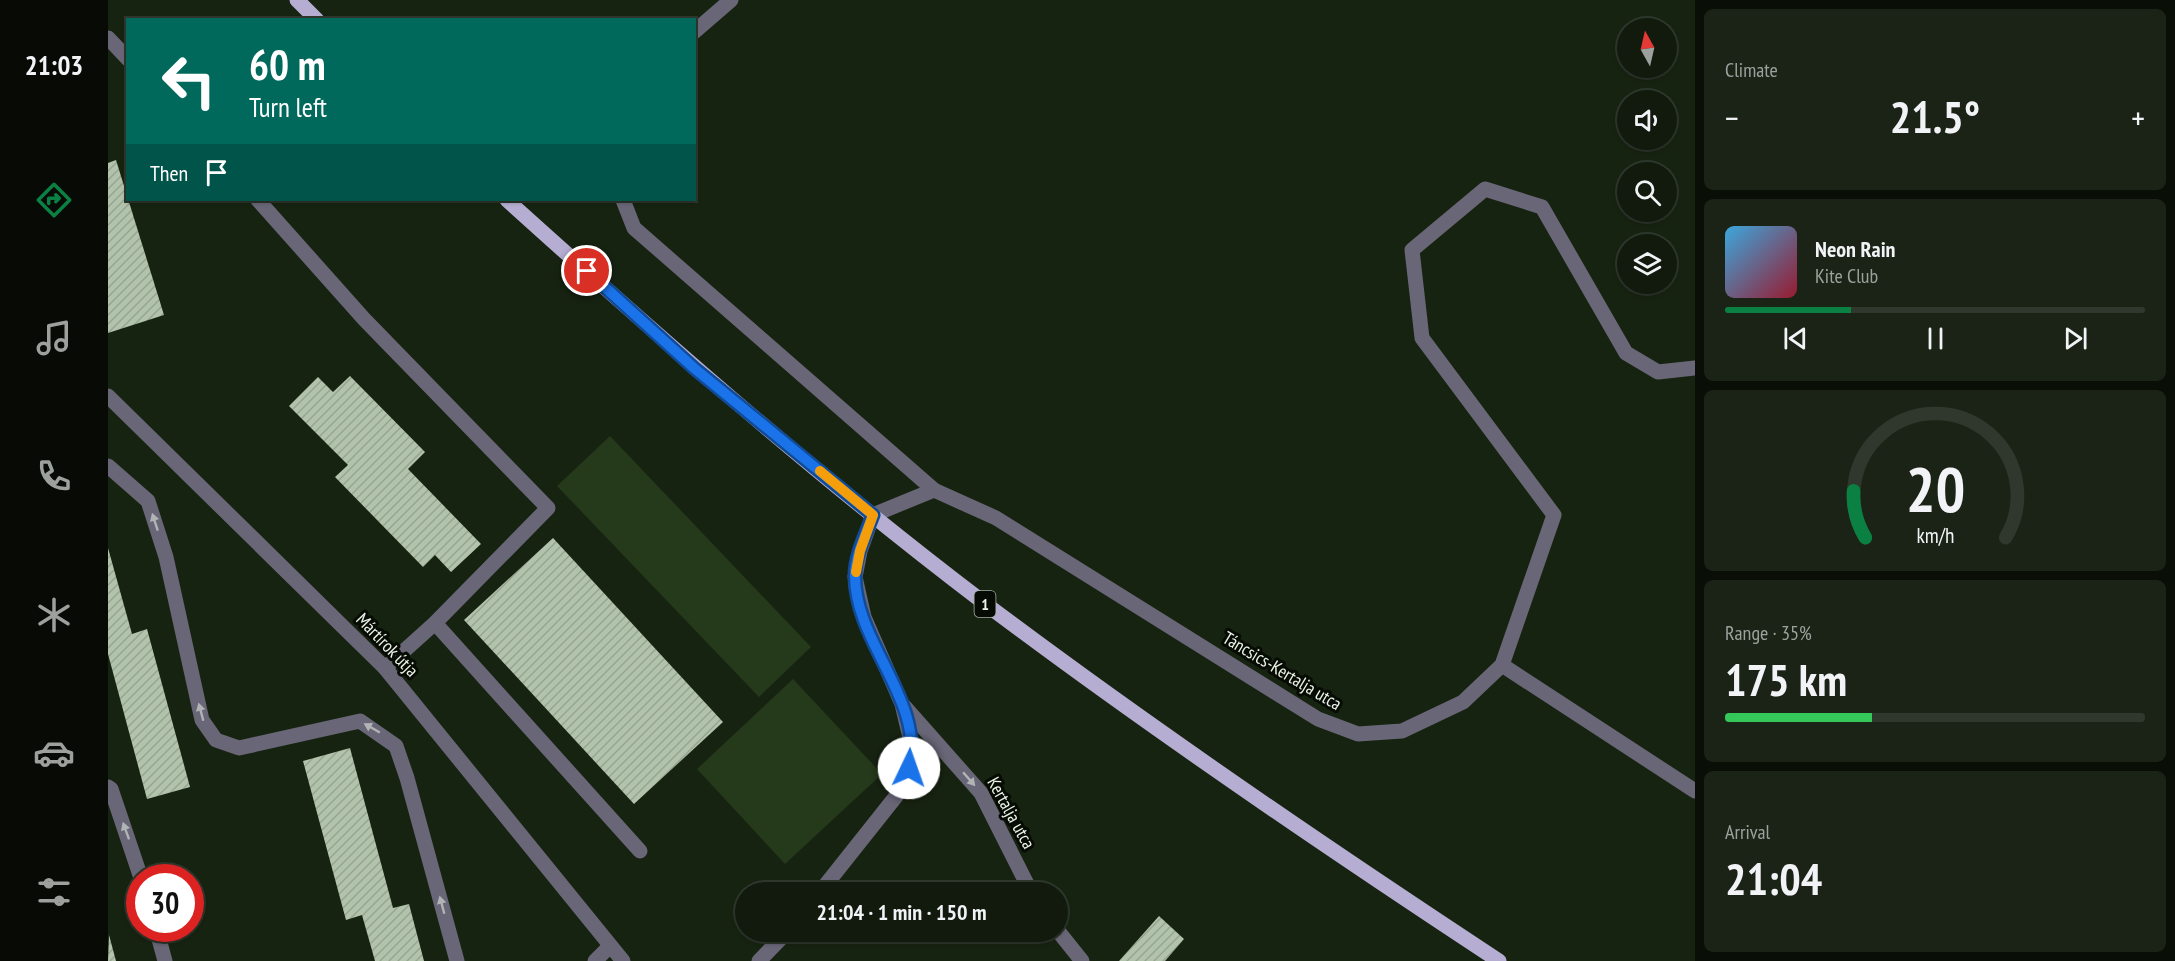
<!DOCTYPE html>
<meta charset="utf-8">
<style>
body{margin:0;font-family:"PT Sans Narrow",sans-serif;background:#1a2316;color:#f1f3f6;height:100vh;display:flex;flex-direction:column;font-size:22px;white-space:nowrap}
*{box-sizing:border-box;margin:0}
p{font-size:20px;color:#9ca19d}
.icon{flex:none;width:33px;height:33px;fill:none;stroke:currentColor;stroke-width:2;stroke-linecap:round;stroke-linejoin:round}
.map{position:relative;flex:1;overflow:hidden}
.sheet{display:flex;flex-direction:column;gap:9px;padding:9px;background:#090e07;width:480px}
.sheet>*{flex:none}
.banner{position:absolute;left:18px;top:18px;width:570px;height:183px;border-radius:0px;box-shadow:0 2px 4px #0004,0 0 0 2px #30382e;background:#00695c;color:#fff;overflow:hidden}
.needle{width:39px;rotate:352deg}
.controls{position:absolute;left:1509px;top:18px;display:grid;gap:12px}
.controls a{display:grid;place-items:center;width:60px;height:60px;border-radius:50%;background:#111a0d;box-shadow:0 2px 4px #0004,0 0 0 2px #30382e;font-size:30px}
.speed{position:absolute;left:18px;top:864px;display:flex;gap:12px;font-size:30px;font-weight:700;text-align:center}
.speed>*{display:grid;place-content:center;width:78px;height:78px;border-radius:50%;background:#111a0d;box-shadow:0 2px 4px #0004,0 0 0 2px #30382e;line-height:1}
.speed .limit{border:9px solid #d22;background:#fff;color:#111}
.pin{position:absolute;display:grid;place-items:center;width:51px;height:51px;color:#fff;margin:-26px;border:3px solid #fff;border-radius:50%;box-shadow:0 2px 6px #0007}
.me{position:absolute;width:66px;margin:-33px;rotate:3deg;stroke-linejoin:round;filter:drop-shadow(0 0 4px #0008)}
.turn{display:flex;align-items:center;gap:21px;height:126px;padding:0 24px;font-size:27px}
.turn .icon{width:78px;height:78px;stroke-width:2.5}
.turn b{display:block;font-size:42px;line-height:51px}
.then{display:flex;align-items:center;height:57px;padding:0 24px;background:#0003;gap:12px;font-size:22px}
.big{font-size:45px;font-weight:700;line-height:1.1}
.sheet .widget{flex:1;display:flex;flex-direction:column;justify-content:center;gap:9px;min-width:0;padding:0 21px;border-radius:9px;background:#1a2316}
.sheet .dial{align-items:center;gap:0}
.dial svg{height:156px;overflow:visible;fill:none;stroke:#30382e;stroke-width:7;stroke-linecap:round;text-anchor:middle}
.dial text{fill:#f1f3f6;stroke:none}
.song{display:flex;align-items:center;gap:18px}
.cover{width:72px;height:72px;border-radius:9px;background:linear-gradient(135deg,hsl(200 70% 55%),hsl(350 70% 35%))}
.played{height:6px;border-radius:3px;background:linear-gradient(90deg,#0b8043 30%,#30382e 30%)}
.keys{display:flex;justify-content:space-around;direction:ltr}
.heat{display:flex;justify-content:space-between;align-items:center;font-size:33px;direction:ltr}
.charge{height:9px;border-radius:4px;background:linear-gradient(90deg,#34c759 35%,#30382e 0)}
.trip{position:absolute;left:627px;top:882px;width:333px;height:60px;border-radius:30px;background:#111a0d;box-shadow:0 2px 4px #0004,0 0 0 2px #30382e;font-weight:700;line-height:60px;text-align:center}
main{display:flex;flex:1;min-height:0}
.dock{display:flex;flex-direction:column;width:108px;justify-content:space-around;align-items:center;background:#070a05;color:#9ca19d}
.dock .icon{width:42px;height:42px}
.dock .selected{color:#0b8043}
.dock b{font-size:27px;color:#f1f3f6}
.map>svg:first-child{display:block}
</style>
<main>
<nav class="dock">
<b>21:03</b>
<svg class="icon selected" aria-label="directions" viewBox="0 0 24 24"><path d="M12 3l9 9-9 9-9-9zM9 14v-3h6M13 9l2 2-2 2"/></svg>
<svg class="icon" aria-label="music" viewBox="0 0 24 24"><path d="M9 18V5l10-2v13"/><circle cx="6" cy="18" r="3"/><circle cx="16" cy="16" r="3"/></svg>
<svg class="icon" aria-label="phone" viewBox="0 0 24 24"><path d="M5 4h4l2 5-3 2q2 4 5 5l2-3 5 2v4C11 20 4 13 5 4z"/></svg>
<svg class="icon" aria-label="climate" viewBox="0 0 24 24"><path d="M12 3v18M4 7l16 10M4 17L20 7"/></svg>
<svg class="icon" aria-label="car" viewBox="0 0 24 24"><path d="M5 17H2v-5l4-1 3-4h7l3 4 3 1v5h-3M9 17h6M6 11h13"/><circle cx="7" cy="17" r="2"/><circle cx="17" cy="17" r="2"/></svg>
<svg class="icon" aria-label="filters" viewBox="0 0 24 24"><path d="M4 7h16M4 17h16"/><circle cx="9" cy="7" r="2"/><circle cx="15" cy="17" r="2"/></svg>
</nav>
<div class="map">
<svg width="1587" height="961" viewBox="0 0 1587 961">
<defs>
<pattern id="building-hatch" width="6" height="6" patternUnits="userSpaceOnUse" patternTransform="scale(1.5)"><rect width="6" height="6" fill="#b2c3ab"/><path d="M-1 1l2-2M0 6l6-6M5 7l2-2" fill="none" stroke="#97a492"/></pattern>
</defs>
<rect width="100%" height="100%" fill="#172311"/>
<g fill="#25391b">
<path d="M 502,436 L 703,647 L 651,697 L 449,486 Z"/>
<path d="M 685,679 L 774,774 L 677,864 L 589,769 Z"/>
</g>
<g fill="url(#building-hatch)">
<path d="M 8,160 L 56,315 L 0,333 L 0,163 Z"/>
<path d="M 242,376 L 317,452 L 300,469 L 373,544 L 343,572 L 327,555 L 315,567 L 227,477 L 240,465 L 181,406 L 210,377 L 225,392 Z"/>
<path d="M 445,538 L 615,722 L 526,804 L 356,620 Z"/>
<path d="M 0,548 L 24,634 L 39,629 L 82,787 L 39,799 L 0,654 Z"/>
<path d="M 242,748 L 285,908 L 301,904 L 316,961 L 267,961 L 254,915 L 238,920 L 195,761 Z"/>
<path d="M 1051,916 L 1076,939 L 1057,961 L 1011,961 Z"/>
<path d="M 1,935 L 8,961 L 0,961 Z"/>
</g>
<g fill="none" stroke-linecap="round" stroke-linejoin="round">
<g stroke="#696677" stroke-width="15">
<path d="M 586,32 L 623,0"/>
<path d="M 0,38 L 20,59"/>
<path d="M 150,200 L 256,319 L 440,508 L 327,623 L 277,668"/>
<path d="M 515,200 L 526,228 L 826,490"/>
<path d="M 0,396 L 277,668 L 515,961"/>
<path d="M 0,466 L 40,501 L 58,557 L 94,720 L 108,740 L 131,748 L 252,721 L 288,746 L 299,778 L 349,961"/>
<path d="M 327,623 L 532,851"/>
<path d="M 1394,665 L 1587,791"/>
<path d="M 796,706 L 873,793 L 923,892"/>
<path d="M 0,787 L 3,789 L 33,878"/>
<path d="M 712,892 L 797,785 L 805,750 L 794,704 L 756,617 L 747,577 L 752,551 L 765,515 L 826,490 L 888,518 L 1210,719 L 1250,734 L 1294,731 L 1355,702 L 1394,665 L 1446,515 L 1314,338 L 1304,250 L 1377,189 L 1434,207 L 1518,353 L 1550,372 L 1587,368"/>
<path d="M 48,928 L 57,961"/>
<path d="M 950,931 L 974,961"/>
<path d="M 487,961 L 501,947"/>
<path d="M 651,961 L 679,932"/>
</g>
<g stroke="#b5aed2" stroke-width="15">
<path d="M 189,0 L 209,20"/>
<path d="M 399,200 C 553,339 709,476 875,602 C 1042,728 1216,846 1391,961"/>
</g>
</g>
<defs><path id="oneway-solid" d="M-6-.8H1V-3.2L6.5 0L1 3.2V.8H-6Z" transform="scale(1.5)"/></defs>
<g fill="#b1b4b5">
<use href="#oneway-solid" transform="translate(47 522) rotate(-108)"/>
<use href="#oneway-solid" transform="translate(93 712) rotate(-105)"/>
<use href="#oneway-solid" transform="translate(264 728) rotate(-150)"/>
<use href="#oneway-solid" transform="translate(861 779) rotate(49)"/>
<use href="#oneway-solid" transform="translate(18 831) rotate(-110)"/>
<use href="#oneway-solid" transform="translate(334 905) rotate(-105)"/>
</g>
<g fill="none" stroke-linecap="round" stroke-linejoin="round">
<defs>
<path id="route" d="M 479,271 L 586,368 L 765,515 C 758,534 747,555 747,576 C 747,643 817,701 801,768"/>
</defs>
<use href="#route" stroke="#114b97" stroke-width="15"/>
<use href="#route" stroke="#1a73e8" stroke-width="10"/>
<path stroke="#f59e0b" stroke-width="10" d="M 712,471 L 765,515 L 752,551 L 748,572"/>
</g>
<g text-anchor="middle" stroke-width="6" stroke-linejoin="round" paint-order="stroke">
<rect fill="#060b04" stroke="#a7aea4" stroke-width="1.5" x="866.5" y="591" width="21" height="26" rx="4.5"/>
<g font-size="16" font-weight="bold" fill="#ecf4e8">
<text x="877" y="610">1</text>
</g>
<g font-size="18" fill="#ecf4e8" stroke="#060b04">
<text transform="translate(279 645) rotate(46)" y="6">Mártírok útja</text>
<text transform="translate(1174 671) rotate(31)" y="6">Táncsics-Kertalja utca</text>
<text transform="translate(903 813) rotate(61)" y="6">Kertalja utca</text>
</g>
</g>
</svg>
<div class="controls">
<a><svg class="needle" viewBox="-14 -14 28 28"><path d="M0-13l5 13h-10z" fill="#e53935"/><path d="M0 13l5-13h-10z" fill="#9ca19d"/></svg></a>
<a><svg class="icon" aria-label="sound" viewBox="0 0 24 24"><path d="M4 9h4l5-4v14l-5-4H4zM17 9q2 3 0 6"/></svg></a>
<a><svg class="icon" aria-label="search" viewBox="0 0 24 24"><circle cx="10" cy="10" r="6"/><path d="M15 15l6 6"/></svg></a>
<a><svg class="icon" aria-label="layers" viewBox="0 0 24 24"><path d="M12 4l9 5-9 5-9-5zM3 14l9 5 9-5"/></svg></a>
</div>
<div class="speed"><div class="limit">30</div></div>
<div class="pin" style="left:479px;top:271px;background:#d93025"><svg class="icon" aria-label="arrive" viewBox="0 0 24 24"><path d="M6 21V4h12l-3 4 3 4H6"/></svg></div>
<svg class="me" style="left:801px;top:768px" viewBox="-20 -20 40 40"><circle r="19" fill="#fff"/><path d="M0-13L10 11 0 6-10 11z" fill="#1a73e8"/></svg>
<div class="trip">21:04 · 1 min · 150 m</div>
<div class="banner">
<div class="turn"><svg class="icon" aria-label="left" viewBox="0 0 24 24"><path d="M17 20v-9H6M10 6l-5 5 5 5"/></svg><div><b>60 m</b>Turn left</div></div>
<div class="then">Then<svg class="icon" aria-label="arrive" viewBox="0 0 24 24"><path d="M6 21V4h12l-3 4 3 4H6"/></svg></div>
</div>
</div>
<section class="sheet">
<div class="widget"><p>Climate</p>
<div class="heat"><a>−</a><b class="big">21.5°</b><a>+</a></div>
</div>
<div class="widget">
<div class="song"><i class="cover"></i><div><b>Neon Rain</b><p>Kite Club</p></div></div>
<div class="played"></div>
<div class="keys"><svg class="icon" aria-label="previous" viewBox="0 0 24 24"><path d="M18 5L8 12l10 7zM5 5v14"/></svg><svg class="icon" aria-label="pause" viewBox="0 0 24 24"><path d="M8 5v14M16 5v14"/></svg><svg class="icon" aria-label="next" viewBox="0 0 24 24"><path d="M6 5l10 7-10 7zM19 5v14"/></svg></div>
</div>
<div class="widget dial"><svg viewBox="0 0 100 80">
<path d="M14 69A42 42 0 1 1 86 69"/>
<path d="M14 69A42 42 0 0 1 8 45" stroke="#0b8043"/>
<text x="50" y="56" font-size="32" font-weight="700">20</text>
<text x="50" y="72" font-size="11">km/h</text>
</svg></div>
<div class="widget"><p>Range · 35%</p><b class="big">175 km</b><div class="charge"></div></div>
<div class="widget"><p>Arrival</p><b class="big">21:04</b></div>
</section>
</main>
